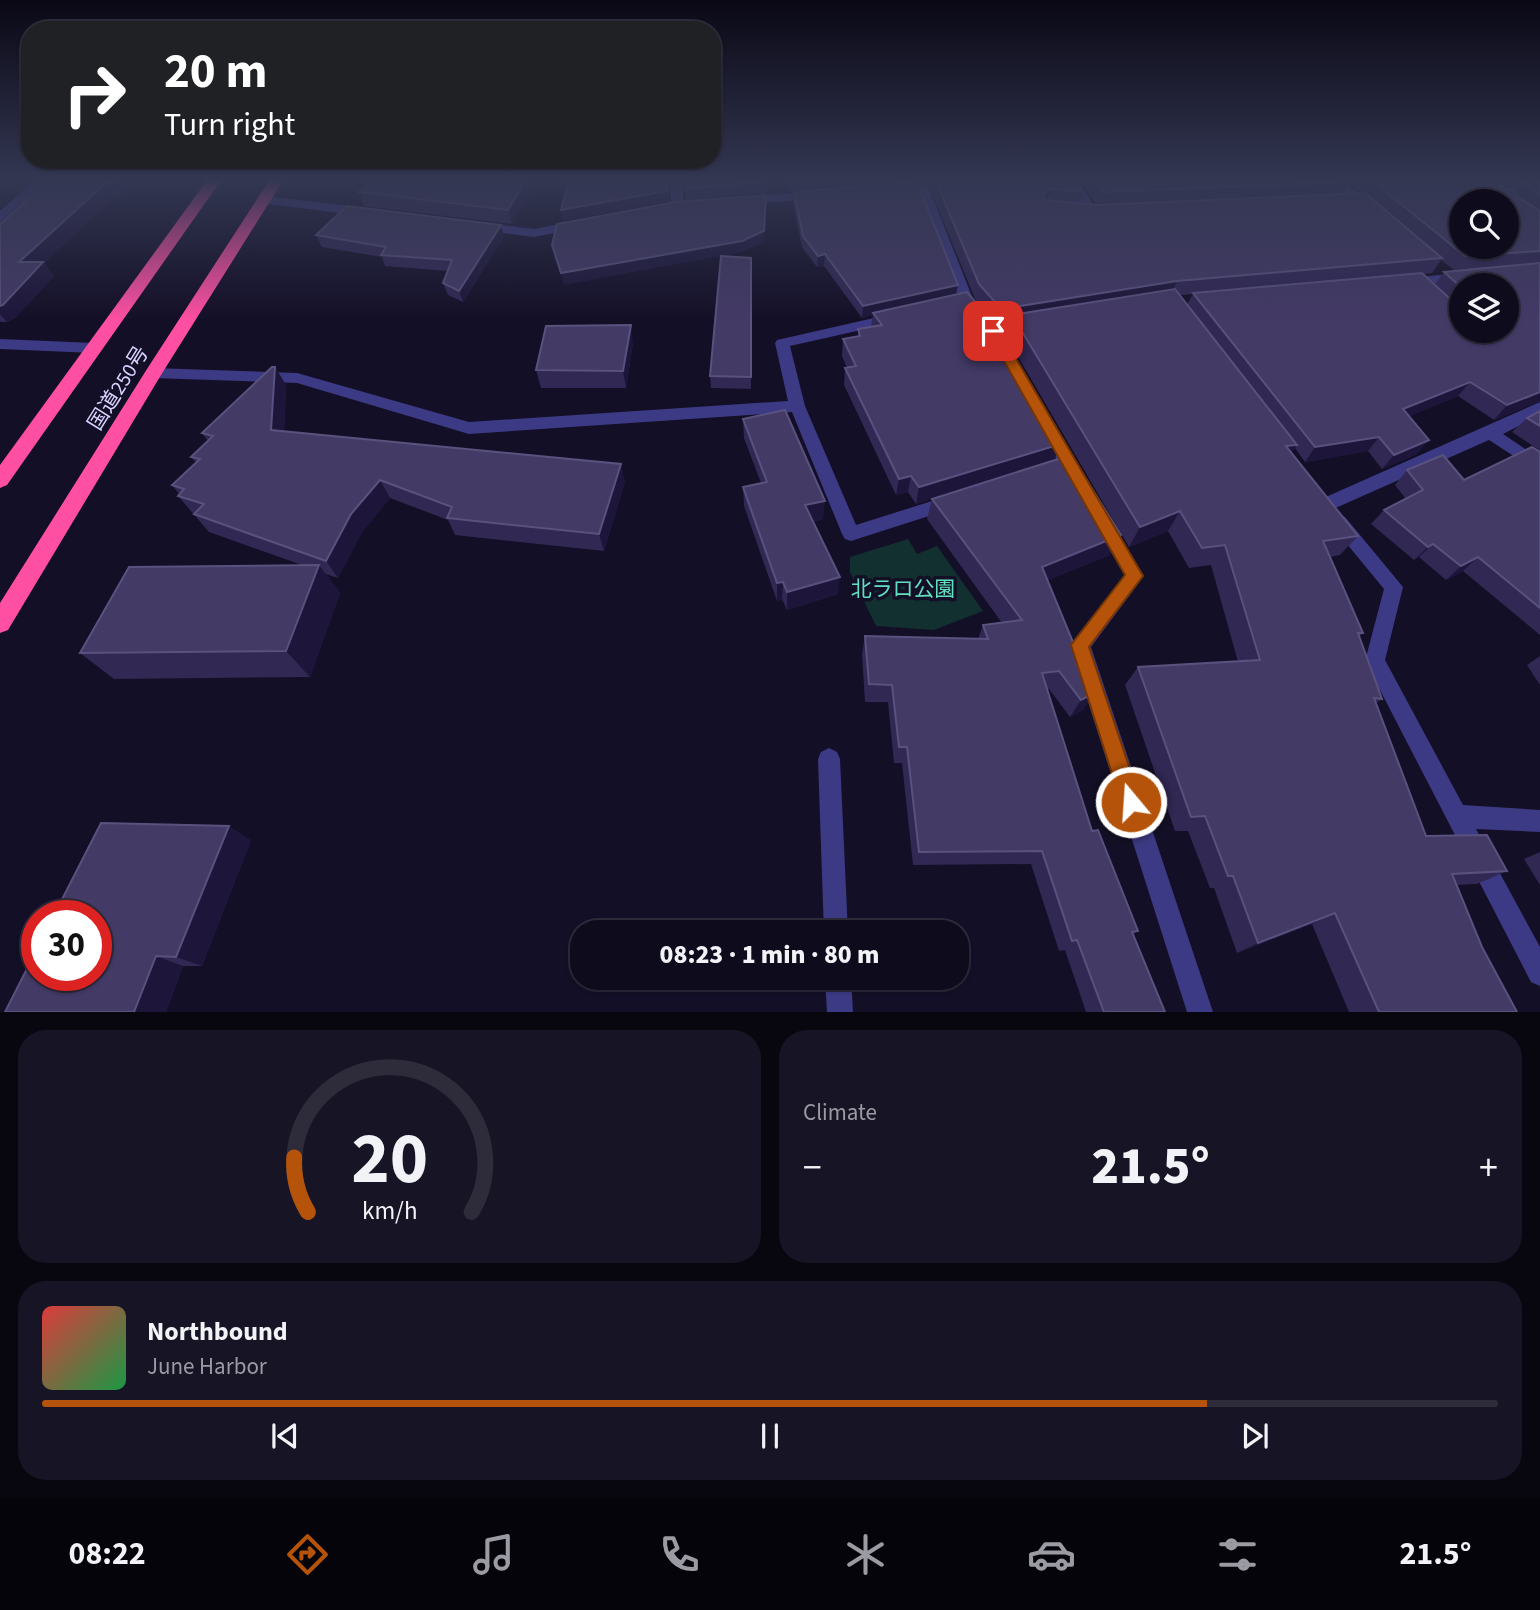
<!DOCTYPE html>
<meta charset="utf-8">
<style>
body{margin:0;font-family:"Source Sans 3","Noto Sans JP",sans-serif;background:#171425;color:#f1f3f6;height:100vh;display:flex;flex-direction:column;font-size:26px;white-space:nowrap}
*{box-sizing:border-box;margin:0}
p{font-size:23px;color:#9b9ba3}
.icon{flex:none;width:38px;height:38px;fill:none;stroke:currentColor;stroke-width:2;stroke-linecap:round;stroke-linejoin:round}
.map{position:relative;height:1012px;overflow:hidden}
.panel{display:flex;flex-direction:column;gap:18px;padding:18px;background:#08060f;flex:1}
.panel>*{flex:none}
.hud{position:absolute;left:21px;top:21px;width:700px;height:147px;border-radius:28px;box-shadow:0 2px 5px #0004,0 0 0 2px #2e2b3b;background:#202124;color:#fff;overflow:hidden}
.buttons{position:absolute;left:1449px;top:189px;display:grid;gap:14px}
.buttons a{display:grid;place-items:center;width:70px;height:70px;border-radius:50%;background:#0e0b1c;box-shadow:0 2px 5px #0004,0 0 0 2px #2e2b3b;font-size:35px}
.speed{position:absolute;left:21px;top:900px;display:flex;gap:14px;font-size:35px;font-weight:700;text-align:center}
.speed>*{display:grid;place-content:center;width:91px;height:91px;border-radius:50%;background:#0e0b1c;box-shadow:0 2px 5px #0004,0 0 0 2px #2e2b3b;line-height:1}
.speed .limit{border:10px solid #d22;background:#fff;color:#111}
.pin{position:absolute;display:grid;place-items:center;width:60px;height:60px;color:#fff;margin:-30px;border-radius:14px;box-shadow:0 4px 10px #0006}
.me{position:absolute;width:77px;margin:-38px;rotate:342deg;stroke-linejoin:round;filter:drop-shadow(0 0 5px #0008)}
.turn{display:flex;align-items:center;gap:24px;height:147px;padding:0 28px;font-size:32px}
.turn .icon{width:91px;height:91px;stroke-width:2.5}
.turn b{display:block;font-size:49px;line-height:60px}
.big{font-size:52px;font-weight:800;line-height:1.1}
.panel .card{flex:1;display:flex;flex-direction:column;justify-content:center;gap:10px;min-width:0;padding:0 24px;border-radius:28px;background:#171425}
.panel .dial{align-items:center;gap:0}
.dial svg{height:182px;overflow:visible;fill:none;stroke:#2e2b3b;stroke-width:7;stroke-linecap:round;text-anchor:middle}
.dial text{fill:#f1f3f6;stroke:none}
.song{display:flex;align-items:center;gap:21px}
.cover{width:84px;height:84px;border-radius:10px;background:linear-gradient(135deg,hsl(0 70% 55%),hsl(140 70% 35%))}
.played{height:7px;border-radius:4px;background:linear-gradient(90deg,#b45309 80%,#2e2b3b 80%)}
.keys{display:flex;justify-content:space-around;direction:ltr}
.heat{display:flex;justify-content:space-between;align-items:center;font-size:38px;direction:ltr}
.panel .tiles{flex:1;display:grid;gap:18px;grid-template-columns:1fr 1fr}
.card:last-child{grid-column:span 2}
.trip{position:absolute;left:570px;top:920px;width:399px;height:70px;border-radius:28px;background:#0e0b1c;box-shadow:0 2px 5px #0004,0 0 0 2px #2e2b3b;font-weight:800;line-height:70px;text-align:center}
.dock{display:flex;height:112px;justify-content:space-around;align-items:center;background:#06040b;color:#9b9ba3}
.dock .icon{width:49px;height:49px}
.dock .on{color:#b45309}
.dock b{font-size:32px;color:#f1f3f6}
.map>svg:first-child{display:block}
</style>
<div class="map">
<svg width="1540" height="1012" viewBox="0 0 1540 1012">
<rect width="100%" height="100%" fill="#130f26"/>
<path fill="#12302f" d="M 908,539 L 917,554 L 937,546 L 983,611 L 934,630 L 876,626 L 850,572 L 850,557 Z"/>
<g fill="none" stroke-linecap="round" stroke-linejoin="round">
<g fill="#3d3a85" fill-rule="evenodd">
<path d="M 36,179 L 49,179 L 0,222 L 0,211 Z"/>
<path d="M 671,179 L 683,179 L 683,207 L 677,211 L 655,213 L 655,207 L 671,204 Z"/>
<path d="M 1065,179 L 1077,179 L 1096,209 L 1108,210 L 1108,216 L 1088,216 Z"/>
<path d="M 1328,179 L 1341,179 L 1372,206 L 1372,212 L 1364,212 Z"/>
<path d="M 922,182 L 928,186 L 973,299 L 984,312 L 982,315 L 972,315 L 960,301 L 917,190 L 896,192 L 890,188 L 896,184 Z"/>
<path d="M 816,191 L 820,192 L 820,198 L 743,205 L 737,201 L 743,197 Z"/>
<path d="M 264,196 L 365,208 L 371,212 L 365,216 L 260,203 L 258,200 Z"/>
<path d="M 580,220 L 586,224 L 584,227 L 534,237 L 480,230 L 474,226 L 480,222 L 534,229 Z"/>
<path d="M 1463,273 L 1468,274 L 1468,280 L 1407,286 L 1400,282 L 1407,278 Z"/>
<path d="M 896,313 L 903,318 L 901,321 L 790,346 L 805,406 L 856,525 L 951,495 L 957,497 L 960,502 L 957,507 L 851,541 L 845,539 L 842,534 L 792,412 L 469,434 L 297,383 L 153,378 L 145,373 L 153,368 L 297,373 L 469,422 L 788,401 L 775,343 L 777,340 Z"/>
<path d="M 1032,320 L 1037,322 L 1039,325 L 1037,328 L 993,336 L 986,331 L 993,326 Z"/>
<path d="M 0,339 L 94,343 L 101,348 L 94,353 L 0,349 Z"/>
<path d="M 1540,402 L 1540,415 L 1503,434 L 1540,459 L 1540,473 L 1489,440 L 1331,510 L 1319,510 L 1316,505 L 1319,500 Z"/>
<path d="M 1048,423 L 1054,425 L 1074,461 L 1076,465 L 1074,469 L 1054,475 L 1048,473 L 1046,469 L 1048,465 L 1058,462 L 1040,429 Z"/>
<path d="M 1339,515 L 1345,517 L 1403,587 L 1385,660 L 1463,805 L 1540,810 L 1540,832 L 1476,829 L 1540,947 L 1540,986 L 1531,982 L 1365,661 L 1384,589 L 1333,527 L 1330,522 L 1333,517 Z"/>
<path d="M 1104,518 L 1110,520 L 1144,576 L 1091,647 L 1213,1012 L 1187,1012 L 1070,645 L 1125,575 L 1095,525 L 1098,520 Z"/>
<path d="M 829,748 L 837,752 L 840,759 L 848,933 L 824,933 L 818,759 L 821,752 Z"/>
<path d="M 825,978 L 851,978 L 853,1012 L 827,1012 Z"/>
</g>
<g fill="#ff4fa3" fill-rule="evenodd">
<path d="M 208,179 L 222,179 L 7,485 L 0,488 L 0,465 Z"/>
<path d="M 270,179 L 284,179 L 161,375 L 8,630 L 0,633 L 0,603 L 147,369 Z"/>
</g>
</g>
<g fill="#312854" fill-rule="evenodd">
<path d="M 51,179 L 139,179 L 120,196 L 115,196 L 44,263 L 54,276 L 15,318 L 7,322 L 0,322 L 0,224 Z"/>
<path d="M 479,179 L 539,179 L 512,224 L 364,206 L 359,192 Z"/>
<path d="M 684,179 L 768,179 L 767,193 L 686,200 Z"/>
<path d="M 788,179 L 1075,179 L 1083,192 L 1079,204 L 1097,205 L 1080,179 L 1540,179 L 1540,401 L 1494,420 L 1458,396 L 1409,416 L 1417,454 L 1382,469 L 1368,451 L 1305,462 L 1295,448 L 1291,453 L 1358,536 L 1340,555 L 1330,557 L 1363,633 L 1359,637 L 1382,699 L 1376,703 L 1426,836 L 1507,871 L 1477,884 L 1456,885 L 1482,947 L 1517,1012 L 1349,1012 L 1312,924 L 1237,953 L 1214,888 L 1210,888 L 1188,831 L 1175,831 L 1125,685 L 1138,667 L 1238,662 L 1211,565 L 1189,568 L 1168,531 L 1129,547 L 1006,336 L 1010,321 L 997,323 L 975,299 L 927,181 L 791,191 ZM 1350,183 L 1362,194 L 1343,194 ZM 1441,260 L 1454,270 L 1444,272 L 1435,284 L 1423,274 L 1432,273 ZM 1461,285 L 1507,285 L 1507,331 L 1461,331 ZM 1193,294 L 1187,304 L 1180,295 Z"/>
<path d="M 794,192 L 958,285 L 956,295 L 1061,444 L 1054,460 L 916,504 L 908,492 L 896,495 L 844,385 L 845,368 L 847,368 L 842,356 L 843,339 L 858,336 L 858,329 L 871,327 L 873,315 L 862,318 L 824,266 L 817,267 L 802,247 L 793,203 Z"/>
<path d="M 316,235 L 504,236 L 463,302 L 448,295 L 443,283 L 448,271 L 385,266 L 382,257 L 322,247 Z"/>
<path d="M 751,258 L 751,389 L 711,388 L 710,376 Z"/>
<path d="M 633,343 L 626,388 L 541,388 L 536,370 Z"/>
<path d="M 275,367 L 286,385 L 284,432 L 625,482 L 604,551 L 455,535 L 448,520 L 390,498 L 362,532 L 338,578 L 326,574 L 340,593 L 310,677 L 114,679 L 80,653 L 302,565 L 209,532 L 178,496 L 179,494 L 172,485 L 196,463 L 191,457 L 208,441 L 202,433 Z"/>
<path d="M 1540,411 L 1540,635 L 1463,571 L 1446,580 L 1419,557 L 1414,560 L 1371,524 L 1384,510 L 1406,499 L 1395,485 L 1407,470 L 1464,480 L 1538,451 L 1539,450 L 1512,432 L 1527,418 Z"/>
<path d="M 743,419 L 823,519 L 813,522 L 838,594 L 787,610 L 782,599 L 777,601 L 744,506 L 743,487 L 761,483 L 744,438 Z"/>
<path d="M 932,499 L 1110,555 L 1048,580 L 1094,693 L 1083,710 L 1070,717 L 1049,689 L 1047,689 L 1092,831 L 1138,931 L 1133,934 L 1165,1012 L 1086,1012 L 1065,950 L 1059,951 L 1031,864 L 913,865 L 902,763 L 894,763 L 888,702 L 865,702 L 862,654 L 865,636 L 978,639 L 983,625 L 1002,623 L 927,519 Z"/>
<path d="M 1540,656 L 1540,685 L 1527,665 Z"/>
<path d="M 251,840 L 202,966 L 183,966 L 166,1012 L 5,1012 Z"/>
<path d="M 1540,852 L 1540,885 L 1524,859 Z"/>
</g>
<g fill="#1d163a">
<path d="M 115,179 L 139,179 L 120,196 L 111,183 Z"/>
<path d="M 527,179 L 539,179 L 512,224 L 508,210 Z"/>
<path d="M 667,179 L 668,179 L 668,202 L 563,221 L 561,210 Z"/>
<path d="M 107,182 L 115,196 L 44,263 L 54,276 L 15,318 L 7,322 L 0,314 L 0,306 L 19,262 Z"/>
<path d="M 1051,189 L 1047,203 L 1042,195 Z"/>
<path d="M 766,195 L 764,242 L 742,252 L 564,285 L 561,273 Z"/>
<path d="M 501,225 L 504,236 L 463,302 L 459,291 Z"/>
<path d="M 825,254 L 824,266 L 817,267 L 818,256 Z"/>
<path d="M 1177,281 L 1171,295 L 1012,315 L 1010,321 L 997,323 L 1001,309 Z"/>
<path d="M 958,285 L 955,296 L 873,313 L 873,315 L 862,318 L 863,306 Z"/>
<path d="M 631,325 L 633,343 L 626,388 L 623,371 Z"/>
<path d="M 275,367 L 286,385 L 283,449 L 271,430 Z"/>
<path d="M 1470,382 L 1458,396 L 1392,424 L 1403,409 Z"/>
<path d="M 1540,392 L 1540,401 L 1494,420 L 1507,405 Z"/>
<path d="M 1379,437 L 1368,451 L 1305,462 L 1315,447 Z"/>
<path d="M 1429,440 L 1417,454 L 1382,469 L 1394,455 Z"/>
<path d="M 1061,444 L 1054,460 L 916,504 L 919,487 Z"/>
<path d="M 1297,445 L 1282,465 L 1286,446 Z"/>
<path d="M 621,464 L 625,482 L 604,551 L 599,534 Z"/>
<path d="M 911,476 L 908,492 L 896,495 L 899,479 Z"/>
<path d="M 380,480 L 390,498 L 362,532 L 338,578 L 326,561 L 351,514 Z"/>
<path d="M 825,501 L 823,519 L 804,524 L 805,505 Z"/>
<path d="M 1180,511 L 1168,531 L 1129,547 L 1140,527 Z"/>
<path d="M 1121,535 L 1110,555 L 1033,586 L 1042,567 Z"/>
<path d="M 1433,544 L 1419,557 L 1414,560 L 1428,547 Z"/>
<path d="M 1478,557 L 1463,571 L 1446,580 L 1461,566 Z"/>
<path d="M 319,565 L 340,593 L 310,677 L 286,651 Z"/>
<path d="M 840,577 L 838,594 L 787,610 L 787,592 Z"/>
<path d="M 783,582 L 782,599 L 777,601 L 777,583 Z"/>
<path d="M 1094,693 L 1083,710 L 1070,717 L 1081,700 Z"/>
<path d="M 229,826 L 251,840 L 202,966 L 176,957 Z"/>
<path d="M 1335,913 L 1312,924 L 1237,953 L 1258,943 Z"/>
<path d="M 156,956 L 183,966 L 166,1012 L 134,1012 Z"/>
</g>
<g fill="#433a66" stroke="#5a527e" stroke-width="2" fill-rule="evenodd">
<path d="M 51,179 L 115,179 L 111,183 L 107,182 L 19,262 L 43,262 L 3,305 L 0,306 L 0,224 Z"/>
<path d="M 372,179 L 479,180 L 527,179 L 508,210 L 359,192 Z"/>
<path d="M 569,179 L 667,179 L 667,191 L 561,210 Z"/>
<path d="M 684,179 L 767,179 L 767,182 L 685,189 Z"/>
<path d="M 935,179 L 1075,179 L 1083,192 L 1051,189 L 1042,195 L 1045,200 L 1097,205 L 1365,193 L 1442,258 L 1177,281 L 1001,309 L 979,284 Z"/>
<path d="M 1094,179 L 1348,179 L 1351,182 L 1102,192 Z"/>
<path d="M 1370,179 L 1493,179 L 1507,189 L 1515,189 L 1516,196 L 1540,211 L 1540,251 L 1465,256 ZM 1461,201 L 1507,201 L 1507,247 L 1461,247 Z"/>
<path d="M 1517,179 L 1540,179 L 1540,195 Z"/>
<path d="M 917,182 L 958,285 L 863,306 L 825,254 L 818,256 L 803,236 L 794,192 Z"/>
<path d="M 766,195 L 764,231 L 742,241 L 561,273 L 552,245 L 557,224 L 676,202 Z"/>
<path d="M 347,206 L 501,225 L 459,291 L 443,283 L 452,260 L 381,255 L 386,247 L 316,235 Z"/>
<path d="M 721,256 L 751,258 L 751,377 L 710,376 Z"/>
<path d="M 1540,263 L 1540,392 L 1507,405 L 1470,382 L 1403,409 L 1429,440 L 1394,455 L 1379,437 L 1315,447 L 1193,293 L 1422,273 L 1461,309 L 1461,331 L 1507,331 L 1507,285 L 1461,285 L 1461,287 L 1444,272 Z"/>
<path d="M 1175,289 L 1297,445 L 1286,446 L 1358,536 L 1323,541 L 1363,633 L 1358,633 L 1382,699 L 1374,698 L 1426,836 L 1487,835 L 1507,871 L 1452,874 L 1482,947 L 1517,1012 L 1379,1012 L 1335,913 L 1258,943 L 1233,876 L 1228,876 L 1205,816 L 1191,817 L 1138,667 L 1260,660 L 1225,545 L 1202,548 L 1180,511 L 1140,527 L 1012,315 Z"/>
<path d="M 967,292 L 989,318 L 1061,444 L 919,487 L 911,476 L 899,479 L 845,368 L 856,366 L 843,339 L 860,336 L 858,329 L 882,325 L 873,313 Z"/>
<path d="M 631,325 L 623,371 L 536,370 L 546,326 Z"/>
<path d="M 272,367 L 275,367 L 271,430 L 621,464 L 599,534 L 447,518 L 452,507 L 380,480 L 351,514 L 326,561 L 194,514 L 204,504 L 178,496 L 184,489 L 172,485 L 200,459 L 191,457 L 213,436 L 202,433 Z"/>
<path d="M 785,410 L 825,501 L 805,505 L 840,577 L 787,592 L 783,582 L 777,583 L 743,487 L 767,482 L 743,419 Z"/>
<path d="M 1540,411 L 1540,426 L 1527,418 Z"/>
<path d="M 1532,447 L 1540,452 L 1540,608 L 1478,557 L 1461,566 L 1433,544 L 1428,547 L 1384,510 L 1423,490 L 1407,470 L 1443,455 L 1464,480 Z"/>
<path d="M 1071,455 L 1121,535 L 1042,567 L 1094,693 L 1081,700 L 1059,671 L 1042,673 L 1092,831 L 1098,830 L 1138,931 L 1132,932 L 1165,1012 L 1104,1012 L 1077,940 L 1072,941 L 1042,851 L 919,852 L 907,747 L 899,747 L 892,685 L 869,684 L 865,636 L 988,639 L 983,625 L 1022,620 L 932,499 Z"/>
<path d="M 319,565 L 286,651 L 80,653 L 129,567 Z"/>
<path d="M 101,823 L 229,826 L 176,957 L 156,956 L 134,1012 L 5,1012 L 37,949 L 37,975 L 96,975 L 96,915 L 54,915 Z"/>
</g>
<linearGradient id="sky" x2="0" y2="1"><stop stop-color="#0a0815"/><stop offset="0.56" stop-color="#333752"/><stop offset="1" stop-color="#333752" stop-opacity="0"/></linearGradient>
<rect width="1540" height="321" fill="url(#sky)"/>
<path fill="#b45309" stroke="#753606" stroke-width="2" d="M 993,326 L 1000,331 L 1143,576 L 1089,647 L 1141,802 L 1138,810 L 1131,813 L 1124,810 L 1121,802 L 1071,645 L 1125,575 L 987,331 Z"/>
<g text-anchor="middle" stroke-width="7" stroke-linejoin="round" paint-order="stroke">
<g font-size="21" fill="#d9d4ff" stroke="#130f26">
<text transform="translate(118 388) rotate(-58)" y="7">国道250号</text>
</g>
<g font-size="21" fill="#5fe0c0" stroke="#130f26">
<text x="903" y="596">北ラロ公園</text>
</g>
</g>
</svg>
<div class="buttons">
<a><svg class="icon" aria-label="search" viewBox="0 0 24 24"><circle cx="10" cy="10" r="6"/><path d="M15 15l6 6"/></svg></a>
<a><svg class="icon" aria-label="layers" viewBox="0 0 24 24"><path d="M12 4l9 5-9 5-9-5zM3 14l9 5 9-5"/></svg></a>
</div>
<div class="speed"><div class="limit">30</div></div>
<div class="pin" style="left:993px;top:331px;background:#d93025"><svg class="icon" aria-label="arrive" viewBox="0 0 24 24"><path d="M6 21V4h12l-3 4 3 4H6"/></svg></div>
<svg class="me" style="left:1131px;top:802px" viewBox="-20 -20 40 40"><circle r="17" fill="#b45309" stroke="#fff" stroke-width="3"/><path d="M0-11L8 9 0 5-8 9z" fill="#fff"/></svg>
<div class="trip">08:23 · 1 min · 80 m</div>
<div class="hud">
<div class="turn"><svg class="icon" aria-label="right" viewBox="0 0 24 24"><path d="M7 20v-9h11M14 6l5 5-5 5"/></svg><div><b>20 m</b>Turn right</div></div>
</div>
</div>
<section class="panel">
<div class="tiles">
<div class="card dial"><svg viewBox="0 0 100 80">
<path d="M14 69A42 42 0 1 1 86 69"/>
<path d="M14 69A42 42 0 0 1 8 45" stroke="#b45309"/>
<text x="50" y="56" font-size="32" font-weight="700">20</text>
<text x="50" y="72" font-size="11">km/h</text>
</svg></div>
<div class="card"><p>Climate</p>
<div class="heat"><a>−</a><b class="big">21.5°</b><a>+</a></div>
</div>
<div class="card">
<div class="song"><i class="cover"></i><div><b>Northbound</b><p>June Harbor</p></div></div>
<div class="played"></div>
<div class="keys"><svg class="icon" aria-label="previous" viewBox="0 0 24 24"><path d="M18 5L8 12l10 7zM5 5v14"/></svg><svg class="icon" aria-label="pause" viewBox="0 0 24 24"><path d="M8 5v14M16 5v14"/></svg><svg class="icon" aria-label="next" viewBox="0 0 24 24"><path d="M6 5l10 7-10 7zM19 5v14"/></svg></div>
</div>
</div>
</section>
<nav class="dock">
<b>08:22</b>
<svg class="icon on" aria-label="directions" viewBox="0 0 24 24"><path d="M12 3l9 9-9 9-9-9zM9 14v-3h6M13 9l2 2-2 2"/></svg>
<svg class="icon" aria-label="music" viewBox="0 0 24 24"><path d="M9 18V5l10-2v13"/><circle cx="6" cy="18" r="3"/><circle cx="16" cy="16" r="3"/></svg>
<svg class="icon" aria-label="phone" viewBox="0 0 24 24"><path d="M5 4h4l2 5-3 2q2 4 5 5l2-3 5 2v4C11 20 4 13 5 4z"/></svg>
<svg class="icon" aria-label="climate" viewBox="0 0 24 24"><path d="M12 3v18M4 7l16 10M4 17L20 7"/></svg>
<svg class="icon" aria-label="car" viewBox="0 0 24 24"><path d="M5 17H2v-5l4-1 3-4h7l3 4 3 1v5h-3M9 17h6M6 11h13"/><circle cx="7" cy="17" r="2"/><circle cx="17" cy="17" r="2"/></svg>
<svg class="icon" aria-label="filters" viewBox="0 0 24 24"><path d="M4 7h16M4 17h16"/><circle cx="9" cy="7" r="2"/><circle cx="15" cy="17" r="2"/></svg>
<b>21.5°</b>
</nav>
